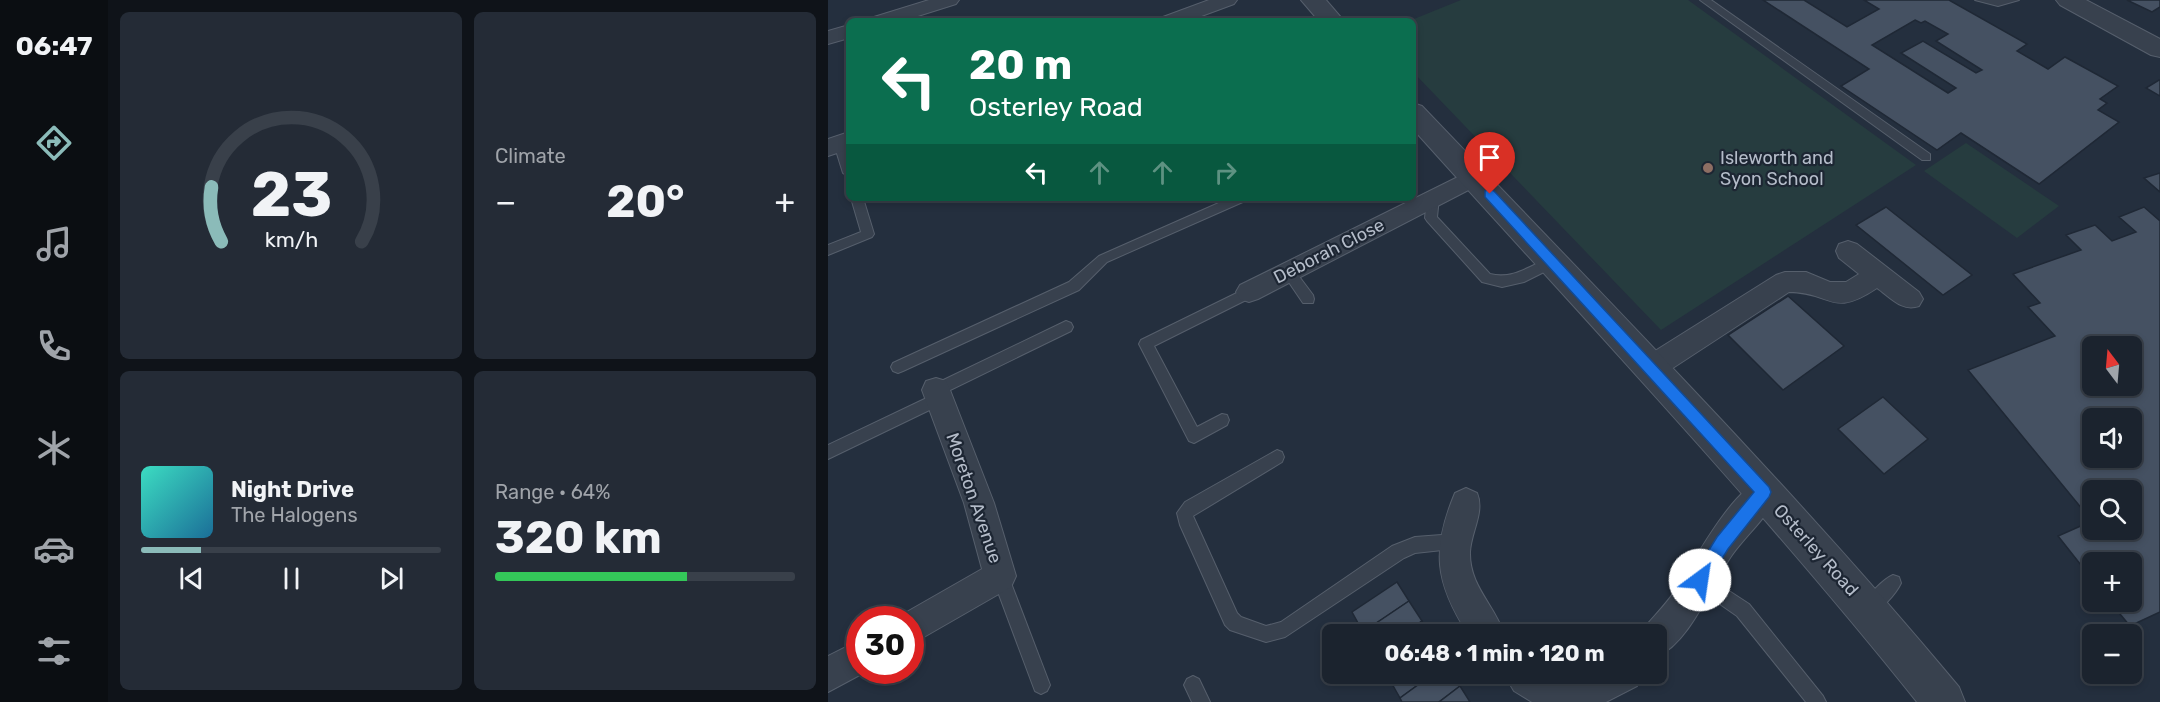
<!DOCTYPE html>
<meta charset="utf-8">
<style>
body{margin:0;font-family:Rubik,sans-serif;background:#242b36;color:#f1f3f6;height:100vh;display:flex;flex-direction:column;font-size:22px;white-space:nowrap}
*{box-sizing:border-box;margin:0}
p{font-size:20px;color:#a0a4aa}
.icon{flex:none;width:33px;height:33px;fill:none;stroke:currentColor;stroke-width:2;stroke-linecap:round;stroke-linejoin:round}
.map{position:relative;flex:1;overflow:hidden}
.drawer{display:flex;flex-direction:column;gap:12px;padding:12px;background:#0f1319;width:720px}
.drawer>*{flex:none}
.banner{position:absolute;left:18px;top:18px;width:570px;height:183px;border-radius:9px;box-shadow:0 3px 9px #0003,0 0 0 2px #39404a;background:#0b6e4f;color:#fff;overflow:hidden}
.needle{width:39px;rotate:344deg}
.controls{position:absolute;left:1254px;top:336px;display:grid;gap:12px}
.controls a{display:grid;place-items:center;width:60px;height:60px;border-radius:9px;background:#1b232e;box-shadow:0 3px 9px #0003,0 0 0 2px #39404a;font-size:30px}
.speed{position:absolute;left:18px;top:606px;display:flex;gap:12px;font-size:30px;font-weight:700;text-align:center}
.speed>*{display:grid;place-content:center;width:78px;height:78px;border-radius:50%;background:#1b232e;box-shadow:0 3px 9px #0003,0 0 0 2px #39404a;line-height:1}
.speed .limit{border:9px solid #d22;background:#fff;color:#111}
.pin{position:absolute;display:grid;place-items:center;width:51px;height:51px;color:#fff;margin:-62px -26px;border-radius:50% 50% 50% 0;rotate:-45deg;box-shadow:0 0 6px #0007}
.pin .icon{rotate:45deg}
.me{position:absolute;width:66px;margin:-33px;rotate:31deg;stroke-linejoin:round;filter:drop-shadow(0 0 4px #0008)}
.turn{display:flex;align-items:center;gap:21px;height:126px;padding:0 24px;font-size:27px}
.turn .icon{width:78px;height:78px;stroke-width:2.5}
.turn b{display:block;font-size:42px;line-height:51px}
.lanes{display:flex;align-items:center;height:57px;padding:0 24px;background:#0003;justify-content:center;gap:30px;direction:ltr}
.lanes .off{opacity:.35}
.big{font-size:45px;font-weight:700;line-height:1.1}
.drawer .widget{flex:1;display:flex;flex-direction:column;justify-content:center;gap:9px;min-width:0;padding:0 21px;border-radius:9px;background:#242b36}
.drawer .dial{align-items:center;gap:0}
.dial svg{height:156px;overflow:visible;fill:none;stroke:#39404a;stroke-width:7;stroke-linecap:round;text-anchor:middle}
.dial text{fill:#f1f3f6;stroke:none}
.song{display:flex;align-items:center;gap:18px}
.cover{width:72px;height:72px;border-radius:9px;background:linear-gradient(135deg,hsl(170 70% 55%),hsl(200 70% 35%))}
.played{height:6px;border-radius:3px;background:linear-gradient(90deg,#8bbbb9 20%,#39404a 20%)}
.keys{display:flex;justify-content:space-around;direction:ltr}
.heat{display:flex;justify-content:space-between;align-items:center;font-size:33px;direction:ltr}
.charge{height:9px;border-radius:4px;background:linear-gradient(90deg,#34c759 64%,#39404a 0)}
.drawer .tiles{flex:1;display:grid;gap:12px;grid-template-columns:repeat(2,1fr)}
.trip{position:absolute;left:494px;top:624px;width:345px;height:60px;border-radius:9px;background:#1b232e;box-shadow:0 3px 9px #0003,0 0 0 2px #39404a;font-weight:700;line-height:60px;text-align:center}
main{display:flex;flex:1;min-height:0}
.tab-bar{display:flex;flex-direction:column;width:108px;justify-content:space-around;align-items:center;background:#0b0e12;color:#a0a4aa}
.tab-bar .icon{width:42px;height:42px}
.tab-bar .current{color:#8bbbb9}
.tab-bar b{font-size:27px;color:#f1f3f6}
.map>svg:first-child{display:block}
</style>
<main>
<nav class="tab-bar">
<b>06:47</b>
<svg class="icon current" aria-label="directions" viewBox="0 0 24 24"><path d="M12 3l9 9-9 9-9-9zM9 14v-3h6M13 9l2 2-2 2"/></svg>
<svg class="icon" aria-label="music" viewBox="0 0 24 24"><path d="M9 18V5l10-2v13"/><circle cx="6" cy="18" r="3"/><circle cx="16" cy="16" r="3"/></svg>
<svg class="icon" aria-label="phone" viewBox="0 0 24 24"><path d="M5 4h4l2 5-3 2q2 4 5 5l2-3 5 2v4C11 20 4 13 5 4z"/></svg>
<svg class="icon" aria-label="climate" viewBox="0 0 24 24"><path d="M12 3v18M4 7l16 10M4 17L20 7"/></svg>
<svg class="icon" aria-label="car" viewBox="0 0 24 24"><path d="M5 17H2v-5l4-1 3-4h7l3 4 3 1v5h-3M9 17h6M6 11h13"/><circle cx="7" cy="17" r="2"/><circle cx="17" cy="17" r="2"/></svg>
<svg class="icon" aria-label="filters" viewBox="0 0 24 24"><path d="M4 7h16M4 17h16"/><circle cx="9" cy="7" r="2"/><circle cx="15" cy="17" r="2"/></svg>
</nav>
<section class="drawer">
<div class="tiles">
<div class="widget dial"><svg viewBox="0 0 100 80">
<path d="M14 69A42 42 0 1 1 86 69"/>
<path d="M14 69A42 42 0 0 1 9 41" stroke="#8bbbb9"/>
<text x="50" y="56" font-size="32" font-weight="700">23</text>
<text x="50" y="72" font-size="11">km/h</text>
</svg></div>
<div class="widget"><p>Climate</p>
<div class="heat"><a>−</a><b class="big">20°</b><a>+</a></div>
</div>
<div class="widget">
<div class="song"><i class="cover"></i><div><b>Night Drive</b><p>The Halogens</p></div></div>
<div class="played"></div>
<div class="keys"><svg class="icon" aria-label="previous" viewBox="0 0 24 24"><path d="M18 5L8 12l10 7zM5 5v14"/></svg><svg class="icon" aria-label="pause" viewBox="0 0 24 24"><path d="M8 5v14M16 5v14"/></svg><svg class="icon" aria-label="next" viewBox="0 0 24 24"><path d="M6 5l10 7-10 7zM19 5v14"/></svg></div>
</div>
<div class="widget"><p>Range · 64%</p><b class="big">320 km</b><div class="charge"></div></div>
</div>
</section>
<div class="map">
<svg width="1332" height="702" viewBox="0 0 1332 702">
<rect width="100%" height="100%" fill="#242f3e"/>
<g fill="#263c3f">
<path d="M 633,0 L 860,0 L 1088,165 L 833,330 L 585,72 L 585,21 L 581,21 Z"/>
<path d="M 1138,143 L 1231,206 L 1189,238 L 1096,171 Z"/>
</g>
<g fill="#455162" stroke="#1f2835" stroke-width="1.5" fill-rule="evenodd">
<path d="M 935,0 L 976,0 L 1019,27 L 1051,9 L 1036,0 L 1121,0 L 1199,44 L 1189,51 L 1220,69 L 1237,57 L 1290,86 L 1272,99 L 1279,103 L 1270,110 L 1291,122 L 1211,184 L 1133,133 L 1109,150 L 1013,86 L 1041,69 ZM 1087,20 L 1093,23 L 1097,21 L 1120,34 L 1108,41 L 1154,70 L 1148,73 L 1095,41 L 1073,53 L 1128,88 L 1120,93 L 1044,45 Z"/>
<path d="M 1299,0 L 1332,0 L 1332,7 L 1324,12 Z"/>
<path d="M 1331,80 L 1332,80 L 1332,96 L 1318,88 Z"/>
<path d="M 1332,173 L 1332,192 L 1316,178 Z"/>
<path d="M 1058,207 L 1144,275 L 1115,295 L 1028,225 Z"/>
<path d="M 1316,207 L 1332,221 L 1332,612 L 1302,626 L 1282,602 L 1304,602 L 1304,562 L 1264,562 L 1264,579 L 1230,536 L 1264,521 L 1264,530 L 1304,530 L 1304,490 L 1264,490 L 1264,521 L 1140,370 L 1227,336 L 1200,307 L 1212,303 L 1185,274 L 1253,250 L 1238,235 L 1267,225 L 1284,241 L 1308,232 L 1291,217 ZM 1264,346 L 1304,346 L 1304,386 L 1264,386 ZM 1264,418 L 1304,418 L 1304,458 L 1264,458 Z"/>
<path d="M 960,296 L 1016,346 L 955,390 L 900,335 Z"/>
<path d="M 1055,397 L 1100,439 L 1056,474 L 1010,429 Z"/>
<path d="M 569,582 L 581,601 L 535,632 L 524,612 Z"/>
<path d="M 581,601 L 594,621 L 575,634 L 536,634 L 535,632 Z"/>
<path d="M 594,621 L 601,634 L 575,634 Z"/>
<path d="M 562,674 L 605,674 L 572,698 L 559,675 Z"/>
<path d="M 605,674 L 625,674 L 632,686 L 611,702 L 574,702 L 572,698 Z"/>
<path d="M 632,686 L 642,702 L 611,702 Z"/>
</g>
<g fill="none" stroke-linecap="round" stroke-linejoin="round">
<defs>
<g id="service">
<path d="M 872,0 L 883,0 L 1102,154 L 1102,160 L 1094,160 Z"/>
<path d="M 1147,0 L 1191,0 L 1170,6 Z"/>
<path d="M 12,140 L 16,141 L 21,155 L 21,177 L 15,173 L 6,144 Z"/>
<path d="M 605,194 L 611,198 L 609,217 L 662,274 C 686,280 702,265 724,257 L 728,258 L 730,262 L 728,266 L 696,282 L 674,287 L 654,282 L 599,221 L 597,218 L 599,198 Z"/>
<path d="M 23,198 L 35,198 L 46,234 L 44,237 L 0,255 L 0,245 L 33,232 Z"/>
<path d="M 402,198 L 419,198 L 417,201 L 279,262 L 251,290 L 75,371 L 70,373 L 65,371 L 63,367 L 65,363 L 241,282 L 271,256 Z"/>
<path d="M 460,266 L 464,267 L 485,295 L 486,299 L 485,303 L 475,303 L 456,275 L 454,271 Z"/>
<path d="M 421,287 L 427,292 L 426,296 L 326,346 L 369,427 L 394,414 L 399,415 L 401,420 L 399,425 L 366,443 L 361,441 L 311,344 L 313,340 Z"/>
<path d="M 238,321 L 243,323 L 245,327 L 243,331 L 114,394 L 118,399 L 116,403 L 0,459 L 0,445 L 105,395 L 101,390 L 103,386 Z"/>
<path d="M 449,450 L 454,452 L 456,457 L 454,462 L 365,516 L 409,613 L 413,617 L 438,626 L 453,622 L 564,546 L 587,537 L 627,534 L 633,536 L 635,542 L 633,548 L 587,553 L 576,558 L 457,637 L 438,642 L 402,630 L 397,625 L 352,525 L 349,513 L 357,502 Z"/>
<path d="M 172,568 L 178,570 L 222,685 L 219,691 L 213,694 L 207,691 L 164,576 L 166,570 Z"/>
<path d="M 872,572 L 921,604 L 995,696 L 998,702 L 978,702 L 909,616 L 866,586 L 864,580 L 866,574 Z"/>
<path d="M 1065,575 L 1071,577 L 1073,583 C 1068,594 1053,610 1042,615 L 1036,613 L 1034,607 C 1039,596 1054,580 1065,575 Z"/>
<path d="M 365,676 L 371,679 L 382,702 L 364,702 L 356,685 L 359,679 Z"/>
</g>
<g id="minor">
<path d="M 101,0 L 131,0 L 128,4 L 74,21 L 43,21 L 46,17 Z"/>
<path d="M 381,0 L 409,0 L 406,4 L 360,21 L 332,21 L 335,17 Z"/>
<path d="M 21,25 L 21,38 L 0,44 L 0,31 Z"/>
<path d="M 21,132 L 21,149 L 0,156 L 0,139 Z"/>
<path d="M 646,169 L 654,171 L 658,177 L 654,183 L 430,299 L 421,302 L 412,299 L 408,292 L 412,285 Z"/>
<path d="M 1020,241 L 1029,244 L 1091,292 L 1095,299 L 1091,306 C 1074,312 1063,298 1049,288 C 1003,319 1004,292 961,292 L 831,377 L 821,381 L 811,377 L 807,369 L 811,361 L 948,275 L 957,272 L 978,272 L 1002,282 L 1018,282 L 1031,274 L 1011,258 L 1008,251 L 1011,244 Z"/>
<path d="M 108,378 L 118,381 L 122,390 L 166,503 L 188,576 L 183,587 L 82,645 L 82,620 L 69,620 L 70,617 L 154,569 L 136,503 L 94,390 L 98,381 Z"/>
<path d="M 936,478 L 947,482 L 951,492 C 941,516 919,534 904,555 C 883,585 862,643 828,657 L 828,634 L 814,634 L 816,628 C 828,614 842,600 851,585 C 869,556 904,490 936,478 Z"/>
<path d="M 638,488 L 649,493 C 657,512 643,532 642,552 C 641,586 667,605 676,634 L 640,634 C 607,583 603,550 627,493 Z"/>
<path d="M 32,640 L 32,670 L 41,670 L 0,692 L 0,656 Z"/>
<path d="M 676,674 L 814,674 L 809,686 L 778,702 L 704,702 L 686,691 Z"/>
</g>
<g id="tertiary">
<path d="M 473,0 L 498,0 L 516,21 L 491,21 Z"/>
<path d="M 1228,0 L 1258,0 L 1332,39 L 1332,57 L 1323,55 L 1232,5 Z"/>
<path d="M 585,103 L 594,106 C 776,297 962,484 1131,687 L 1137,702 L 1089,702 C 930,503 755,318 585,129 Z"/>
</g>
</defs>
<use href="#service" stroke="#565f6c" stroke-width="2"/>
<use href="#minor" stroke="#565f6c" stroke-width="2"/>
<use href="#tertiary" stroke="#565f6c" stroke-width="2"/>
<use href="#service" fill="#38414e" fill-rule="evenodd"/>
<use href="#minor" fill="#38414e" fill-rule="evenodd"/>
<use href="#tertiary" fill="#38414e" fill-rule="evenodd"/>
</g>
<path fill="#1a73e8" stroke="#114b97" stroke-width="1.5" d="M 662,189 L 666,191 L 941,487 L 943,492 L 941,497 L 900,549 L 878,585 L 872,588 L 866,585 L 864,580 L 866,574 L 889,537 L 926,492 L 657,197 L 657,191 Z"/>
<circle fill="#8d6e63" stroke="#1d2633" stroke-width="2" cx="880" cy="168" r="6"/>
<g text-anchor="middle" stroke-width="4.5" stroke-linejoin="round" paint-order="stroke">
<g font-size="18" fill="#b4bcc9" stroke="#1d2633" text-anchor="start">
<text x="892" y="164">Isleworth and<tspan x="892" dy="21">Syon School</tspan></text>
</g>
<g font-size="18" fill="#b4bcc9" stroke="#1d2633">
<text transform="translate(501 251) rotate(-27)" y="6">Deborah Close</text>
<text transform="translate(146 498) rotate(71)" y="6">Moreton Avenue</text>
<text transform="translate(988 550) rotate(48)" y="6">Osterley Road</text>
</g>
</g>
</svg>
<div class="controls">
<a><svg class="needle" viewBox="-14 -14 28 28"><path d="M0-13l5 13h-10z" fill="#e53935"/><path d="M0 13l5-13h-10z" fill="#a0a4aa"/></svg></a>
<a><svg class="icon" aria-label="sound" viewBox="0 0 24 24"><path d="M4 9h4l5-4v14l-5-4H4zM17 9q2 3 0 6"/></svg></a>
<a><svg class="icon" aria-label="search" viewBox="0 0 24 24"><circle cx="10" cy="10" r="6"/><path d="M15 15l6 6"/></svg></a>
<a>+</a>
<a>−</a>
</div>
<div class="speed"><div class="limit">30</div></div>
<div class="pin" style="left:662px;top:194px;background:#d93025"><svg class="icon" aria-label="arrive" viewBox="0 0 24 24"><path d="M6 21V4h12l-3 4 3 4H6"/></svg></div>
<svg class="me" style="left:872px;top:580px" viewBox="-20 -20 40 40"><circle r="19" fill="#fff"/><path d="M0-13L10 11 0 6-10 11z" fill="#1a73e8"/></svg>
<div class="trip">06:48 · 1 min · 120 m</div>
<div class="banner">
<div class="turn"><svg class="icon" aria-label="left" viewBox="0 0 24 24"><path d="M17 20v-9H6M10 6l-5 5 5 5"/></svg><div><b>20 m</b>Osterley Road</div></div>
<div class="lanes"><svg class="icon" aria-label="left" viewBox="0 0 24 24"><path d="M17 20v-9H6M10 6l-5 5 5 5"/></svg><svg class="icon off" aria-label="ahead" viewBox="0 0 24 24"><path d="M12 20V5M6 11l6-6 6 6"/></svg><svg class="icon off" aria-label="ahead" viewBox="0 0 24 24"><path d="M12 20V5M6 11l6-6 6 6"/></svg><svg class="icon off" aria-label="right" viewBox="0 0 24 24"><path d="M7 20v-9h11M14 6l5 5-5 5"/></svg></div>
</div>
</div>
</main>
